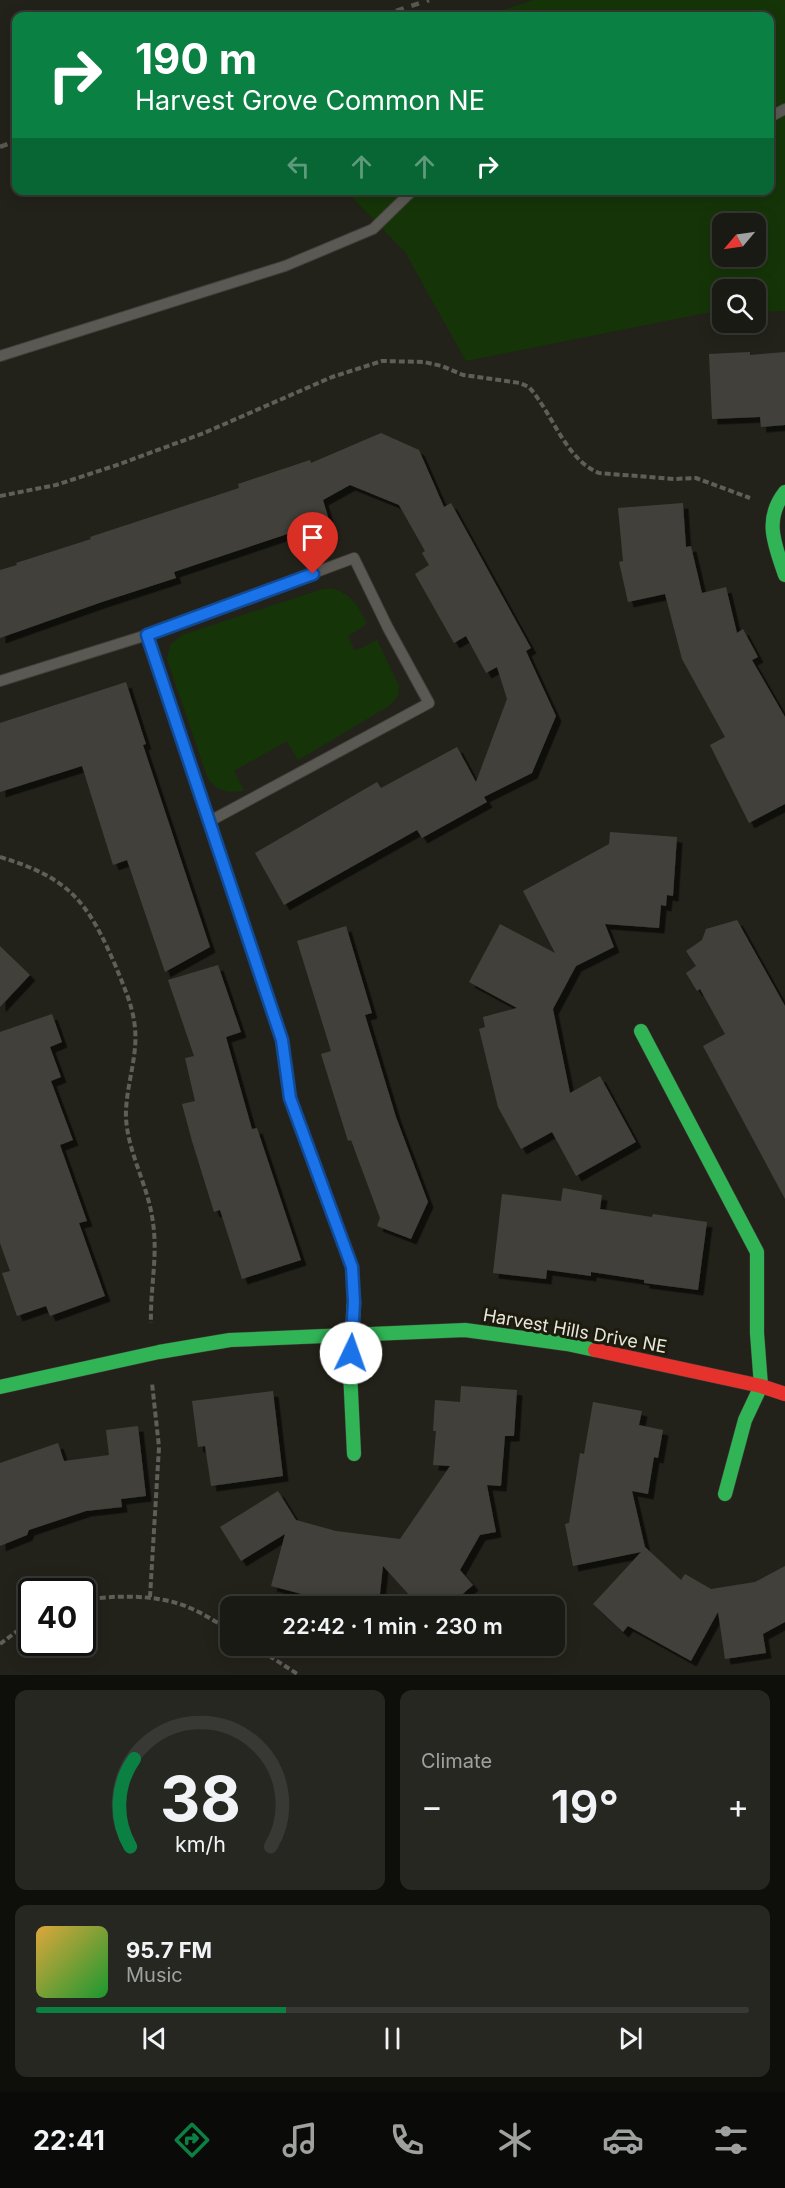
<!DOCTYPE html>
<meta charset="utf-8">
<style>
body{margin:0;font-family:Inter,sans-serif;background:#272722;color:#f1f3f6;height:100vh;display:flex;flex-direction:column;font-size:22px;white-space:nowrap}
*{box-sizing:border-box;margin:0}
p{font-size:20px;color:#9fa1a0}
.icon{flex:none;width:33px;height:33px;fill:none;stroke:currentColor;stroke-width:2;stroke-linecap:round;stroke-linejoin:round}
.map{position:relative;height:1675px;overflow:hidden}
.sheet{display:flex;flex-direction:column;gap:15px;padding:15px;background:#0e0e0b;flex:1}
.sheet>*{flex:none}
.guide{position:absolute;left:12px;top:12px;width:762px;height:183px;border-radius:12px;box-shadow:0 3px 15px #0003,0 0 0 2px #383834;background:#0b8043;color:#fff;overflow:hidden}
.needle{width:39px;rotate:241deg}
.buttons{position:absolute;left:712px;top:213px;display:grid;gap:12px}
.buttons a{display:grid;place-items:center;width:54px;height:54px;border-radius:12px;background:#1a1a14;box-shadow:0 3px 15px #0003,0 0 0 2px #383834;font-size:30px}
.speed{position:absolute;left:18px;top:1578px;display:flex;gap:12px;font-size:30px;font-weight:700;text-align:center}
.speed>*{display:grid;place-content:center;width:78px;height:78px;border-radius:50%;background:#1a1a14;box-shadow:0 3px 15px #0003,0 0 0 2px #383834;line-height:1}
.speed .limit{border:3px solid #111;border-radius:9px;background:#fff;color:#111}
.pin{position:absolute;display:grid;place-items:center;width:51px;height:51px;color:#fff;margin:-62px -26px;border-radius:50% 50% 50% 0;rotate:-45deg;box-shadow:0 0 6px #0007}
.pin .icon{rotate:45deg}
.me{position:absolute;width:66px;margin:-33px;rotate:3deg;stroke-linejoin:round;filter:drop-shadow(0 0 4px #0008)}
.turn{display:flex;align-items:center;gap:21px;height:126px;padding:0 24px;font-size:27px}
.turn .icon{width:78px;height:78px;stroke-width:2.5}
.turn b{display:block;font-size:42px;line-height:51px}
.lanes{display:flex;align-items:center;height:57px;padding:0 24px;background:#0003;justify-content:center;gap:30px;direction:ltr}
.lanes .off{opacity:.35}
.big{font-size:45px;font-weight:600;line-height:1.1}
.sheet .card{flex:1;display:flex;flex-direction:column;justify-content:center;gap:9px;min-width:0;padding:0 21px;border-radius:12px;background:#272722}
.sheet .dial{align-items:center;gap:0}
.dial svg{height:156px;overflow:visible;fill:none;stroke:#383834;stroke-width:7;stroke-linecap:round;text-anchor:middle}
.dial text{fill:#f1f3f6;stroke:none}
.song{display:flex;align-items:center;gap:18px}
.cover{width:72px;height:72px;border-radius:9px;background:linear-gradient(135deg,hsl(40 70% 55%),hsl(130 70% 35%))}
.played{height:6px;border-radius:3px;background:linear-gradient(90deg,#0b8043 35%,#383834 35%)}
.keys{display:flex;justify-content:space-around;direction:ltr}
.heat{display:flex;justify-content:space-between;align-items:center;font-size:33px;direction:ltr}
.sheet .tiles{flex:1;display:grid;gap:15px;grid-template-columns:1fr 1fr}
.card:last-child{grid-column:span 2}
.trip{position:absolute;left:220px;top:1596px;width:345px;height:60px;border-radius:12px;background:#1a1a14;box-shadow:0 3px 15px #0003,0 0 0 2px #383834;font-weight:600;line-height:60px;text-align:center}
.tabs{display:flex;height:96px;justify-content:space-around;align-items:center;background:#0a0a08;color:#9fa1a0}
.tabs .icon{width:42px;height:42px}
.tabs .current{color:#0b8043}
.tabs b{font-size:27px;color:#f1f3f6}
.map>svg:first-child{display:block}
</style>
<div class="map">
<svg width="785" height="1675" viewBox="0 0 785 1675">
<defs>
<filter id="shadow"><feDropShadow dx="5.5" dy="5.5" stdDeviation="0" flood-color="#0009"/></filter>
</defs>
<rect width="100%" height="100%" fill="#23221a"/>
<g fill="#153508" fill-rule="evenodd">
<path d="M 534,0 L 785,0 L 785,311 L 756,312 L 756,290 L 723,290 L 723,313 L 705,313 L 466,361 L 405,252 L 346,191 L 770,190 L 770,16 L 484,16 ZM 723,224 L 756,224 L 756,256 L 723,256 Z"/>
<path d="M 332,588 C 355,597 356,604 367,624 L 348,636 L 355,651 L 377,640 L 399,686 L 398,696 L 389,706 L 298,760 L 287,741 L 234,771 L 244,791 C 227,793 220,792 208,779 L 167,659 L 170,645 L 182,635 L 323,589 Z"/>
</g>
<g fill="#43403a" filter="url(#shadow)">
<path d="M 750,352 L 750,355 L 785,352 L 785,425 L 761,427 L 760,417 L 712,419 L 709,354 Z"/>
<path d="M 381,433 L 419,450 L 444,507 L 451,503 L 531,648 L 526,651 L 556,716 L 532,773 L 484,797 L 487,802 L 422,838 L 417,830 L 284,905 L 255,853 L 377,782 L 381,788 L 457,747 L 476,782 L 507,699 L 497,667 L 486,673 L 466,636 L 454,643 L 415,574 L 429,565 L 422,553 L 425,551 L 399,505 L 350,485 L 323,500 L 329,520 L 174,572 L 176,578 L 102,602 L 0,638 L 0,570 L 17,565 L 16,563 L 91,539 L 90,537 L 239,488 L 238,484 L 310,460 L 311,463 Z"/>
<path d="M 683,503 L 686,547 L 691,546 L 702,593 L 726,587 L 737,633 L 743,629 L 758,657 L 752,660 L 785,717 L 785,804 L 749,823 L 710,745 L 725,737 L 682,659 L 665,594 L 628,602 L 619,562 L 623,561 L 618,508 Z"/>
<path d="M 126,682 L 146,744 L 143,745 L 210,947 L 165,972 L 127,860 L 113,865 L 82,766 L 0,792 L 0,723 Z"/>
<path d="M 610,832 L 677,837 L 673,896 L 667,895 L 666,906 L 661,905 L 659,928 L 605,924 L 614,947 L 576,966 L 553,1009 L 570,1093 L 600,1076 L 636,1142 L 576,1176 L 552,1132 L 521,1149 L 498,1107 L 479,1029 L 485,1027 L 483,1017 L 517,1008 L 469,982 L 500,924 L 555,953 L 523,891 L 609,844 Z"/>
<path d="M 737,920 L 785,1006 L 785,1199 L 703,1046 L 725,1034 L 700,989 L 697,991 L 686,973 L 696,966 L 686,951 L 702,940 L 706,929 Z"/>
<path d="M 346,926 L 372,1013 L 365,1015 L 396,1117 L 428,1202 L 411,1239 L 377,1226 L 380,1218 L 351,1140 L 348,1141 L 321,1054 L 331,1051 L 297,941 Z"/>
<path d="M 0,946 L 30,975 L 0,1007 Z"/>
<path d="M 218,965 L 241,1032 L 226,1037 L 252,1129 L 257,1128 L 301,1260 L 242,1279 L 220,1210 L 214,1212 L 192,1141 L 182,1104 L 195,1101 L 185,1058 L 194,1056 L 168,980 Z"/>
<path d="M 52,1014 L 62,1042 L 50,1047 L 61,1077 L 51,1081 L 73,1140 L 60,1145 L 87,1221 L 79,1223 L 105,1296 L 50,1316 L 46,1306 L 17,1316 L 2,1273 L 10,1271 L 0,1243 L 0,1032 Z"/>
<path d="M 563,1188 L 602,1195 L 600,1209 L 652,1217 L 653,1214 L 707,1222 L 698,1290 L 644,1283 L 644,1280 L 591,1272 L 591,1276 L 547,1270 L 546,1279 L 493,1273 L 502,1194 L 561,1201 Z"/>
<path d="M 461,1386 L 517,1390 L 514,1436 L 505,1436 L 501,1486 L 487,1485 L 496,1532 L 480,1535 L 460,1570 L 473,1585 L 449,1606 L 419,1606 L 383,1566 L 379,1603 L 314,1595 L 313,1597 L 271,1586 L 285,1534 L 241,1561 L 220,1527 L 278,1491 L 296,1520 L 336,1531 L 400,1539 L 450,1466 L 433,1465 L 436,1431 L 433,1431 L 435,1400 L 460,1402 Z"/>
<path d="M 273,1391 L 283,1476 L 211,1486 L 205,1446 L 198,1447 L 192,1401 Z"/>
<path d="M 593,1402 L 642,1411 L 639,1425 L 663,1430 L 658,1458 L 654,1457 L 648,1494 L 632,1491 L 645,1547 L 681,1580 L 685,1574 L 711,1589 L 755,1582 L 785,1566 L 785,1622 L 763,1634 L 766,1653 L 725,1659 L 718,1612 L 691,1661 L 628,1626 L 623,1632 L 593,1604 L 641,1552 L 573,1566 L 565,1524 L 569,1523 L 580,1453 L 584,1454 Z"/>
<path d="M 138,1426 L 146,1496 L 121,1499 L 122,1507 L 86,1511 L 29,1530 L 27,1535 L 0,1546 L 0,1463 L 58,1443 L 64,1461 L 109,1455 L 106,1430 Z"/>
</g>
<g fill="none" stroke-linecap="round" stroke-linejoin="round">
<defs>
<g id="lane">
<path d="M 770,117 L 785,109"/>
<path d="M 0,356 L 285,266 L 373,229 L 413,190"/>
<path d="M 0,681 L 147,635"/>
<path d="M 210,821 L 429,703 L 388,628 L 354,558 L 147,635 L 281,1040 L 290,1098 L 352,1267 L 354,1301"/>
</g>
<g id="fast">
<path d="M 785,492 C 763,520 775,545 785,575"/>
<path d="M 641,1031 L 757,1252 L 757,1333 L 761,1386 L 745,1420 L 725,1494"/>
<path d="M 354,1302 L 350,1371 L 354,1454"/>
<path d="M 0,1387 L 159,1352 L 230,1340 L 465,1330 L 567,1344 L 595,1350"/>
</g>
<path id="jam" d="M 595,1350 L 761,1386 L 785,1394"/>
</defs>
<use href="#lane" stroke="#403f39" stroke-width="12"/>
<use href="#fast" stroke="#403f39" stroke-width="15"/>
<use href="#jam" stroke="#403f39" stroke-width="15"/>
<g stroke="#5f5e58" stroke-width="4" stroke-dasharray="6 3" stroke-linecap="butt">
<path d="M 0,496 L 56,485 L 117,465 L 204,433 L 332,377 L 382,361 L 424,362 L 442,366 L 463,375 L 520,383 L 529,387 C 553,414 565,459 599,473 L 674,479 L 696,478 L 750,498"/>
<path d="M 0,857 C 70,878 88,902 116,967 C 124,987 133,1006 135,1028 C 138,1058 125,1088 126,1118 C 128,1154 149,1187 153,1223 C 158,1256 150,1289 151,1323"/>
<path d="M 150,1597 L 159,1447 L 152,1383"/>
<path d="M 82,1600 C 116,1595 159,1594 190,1608 C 204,1614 218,1623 231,1631"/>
<path d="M 0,1644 L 32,1620"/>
<path d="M 254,1646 L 299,1675"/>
</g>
<use href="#lane" stroke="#5a5953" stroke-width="10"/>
<use href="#fast" stroke="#30b455" stroke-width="14"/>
<use href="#jam" stroke="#e5322d" stroke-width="14"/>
<g stroke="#595851" stroke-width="4.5" stroke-dasharray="8 8" stroke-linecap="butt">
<path d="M 381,16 L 429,0"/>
<path d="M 0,147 L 16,141"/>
</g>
</g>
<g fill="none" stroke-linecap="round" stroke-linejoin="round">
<defs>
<path id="route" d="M 313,574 L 147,635 L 282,1040 L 290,1098 L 352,1267 L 354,1302 L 351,1353"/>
</defs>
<use href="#route" stroke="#114b97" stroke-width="15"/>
<use href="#route" stroke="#1a73e8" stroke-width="10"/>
</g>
<g text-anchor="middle" stroke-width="6" stroke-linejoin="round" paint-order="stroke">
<g font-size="18" fill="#e8e7dd" stroke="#1d1b0d">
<text transform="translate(575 1331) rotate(10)" y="6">Harvest Hills Drive NE</text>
</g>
</g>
</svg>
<div class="buttons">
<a><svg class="needle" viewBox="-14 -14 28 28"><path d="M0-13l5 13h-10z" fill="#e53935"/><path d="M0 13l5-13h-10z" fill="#9fa1a0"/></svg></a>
<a><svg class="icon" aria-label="search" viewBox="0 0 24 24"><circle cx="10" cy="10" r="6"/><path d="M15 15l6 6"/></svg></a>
</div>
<div class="speed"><div class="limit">40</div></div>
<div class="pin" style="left:313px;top:574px;background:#d93025"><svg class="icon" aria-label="arrive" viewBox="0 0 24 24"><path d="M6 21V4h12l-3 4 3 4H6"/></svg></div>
<svg class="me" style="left:351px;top:1353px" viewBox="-20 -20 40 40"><circle r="19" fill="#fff"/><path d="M0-13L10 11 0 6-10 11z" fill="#1a73e8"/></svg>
<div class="trip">22:42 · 1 min · 230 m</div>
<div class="guide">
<div class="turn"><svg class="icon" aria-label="right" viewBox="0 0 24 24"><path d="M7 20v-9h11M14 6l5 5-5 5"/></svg><div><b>190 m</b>Harvest Grove Common NE</div></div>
<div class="lanes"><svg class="icon off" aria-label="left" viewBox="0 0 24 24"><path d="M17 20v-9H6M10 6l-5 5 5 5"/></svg><svg class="icon off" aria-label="ahead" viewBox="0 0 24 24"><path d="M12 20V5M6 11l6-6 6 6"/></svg><svg class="icon off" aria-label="ahead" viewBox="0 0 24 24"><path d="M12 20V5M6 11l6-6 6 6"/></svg><svg class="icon" aria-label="right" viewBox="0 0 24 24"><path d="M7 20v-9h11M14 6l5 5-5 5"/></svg></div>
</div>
</div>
<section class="sheet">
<div class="tiles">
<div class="card dial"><svg viewBox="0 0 100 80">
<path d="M14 69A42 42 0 1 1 86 69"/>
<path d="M14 69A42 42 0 0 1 16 24" stroke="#0b8043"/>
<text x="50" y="56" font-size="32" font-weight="700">38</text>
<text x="50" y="72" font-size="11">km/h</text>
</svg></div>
<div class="card"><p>Climate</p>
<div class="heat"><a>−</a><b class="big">19°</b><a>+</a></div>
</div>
<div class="card">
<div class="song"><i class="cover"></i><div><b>95.7 FM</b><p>Music</p></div></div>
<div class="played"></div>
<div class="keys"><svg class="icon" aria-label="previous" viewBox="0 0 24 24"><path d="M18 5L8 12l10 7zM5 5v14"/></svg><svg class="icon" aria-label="pause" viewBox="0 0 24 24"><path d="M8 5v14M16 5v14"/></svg><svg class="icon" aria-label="next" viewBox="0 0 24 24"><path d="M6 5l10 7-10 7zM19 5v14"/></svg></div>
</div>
</div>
</section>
<nav class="tabs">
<b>22:41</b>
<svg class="icon current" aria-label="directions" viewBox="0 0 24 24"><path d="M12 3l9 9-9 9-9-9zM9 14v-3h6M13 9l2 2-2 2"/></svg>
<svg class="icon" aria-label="music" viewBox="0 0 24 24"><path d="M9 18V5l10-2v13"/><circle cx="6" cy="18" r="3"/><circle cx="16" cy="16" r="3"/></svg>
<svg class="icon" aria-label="phone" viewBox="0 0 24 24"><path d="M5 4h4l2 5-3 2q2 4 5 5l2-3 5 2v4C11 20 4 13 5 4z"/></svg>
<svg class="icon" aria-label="climate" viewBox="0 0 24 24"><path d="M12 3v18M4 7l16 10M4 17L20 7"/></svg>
<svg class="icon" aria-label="car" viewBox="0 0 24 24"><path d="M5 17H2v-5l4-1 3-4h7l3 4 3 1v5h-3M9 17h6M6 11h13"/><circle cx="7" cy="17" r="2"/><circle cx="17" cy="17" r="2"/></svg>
<svg class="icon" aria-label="filters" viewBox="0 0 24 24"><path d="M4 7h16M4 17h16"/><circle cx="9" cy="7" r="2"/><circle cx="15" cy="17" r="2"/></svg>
</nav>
